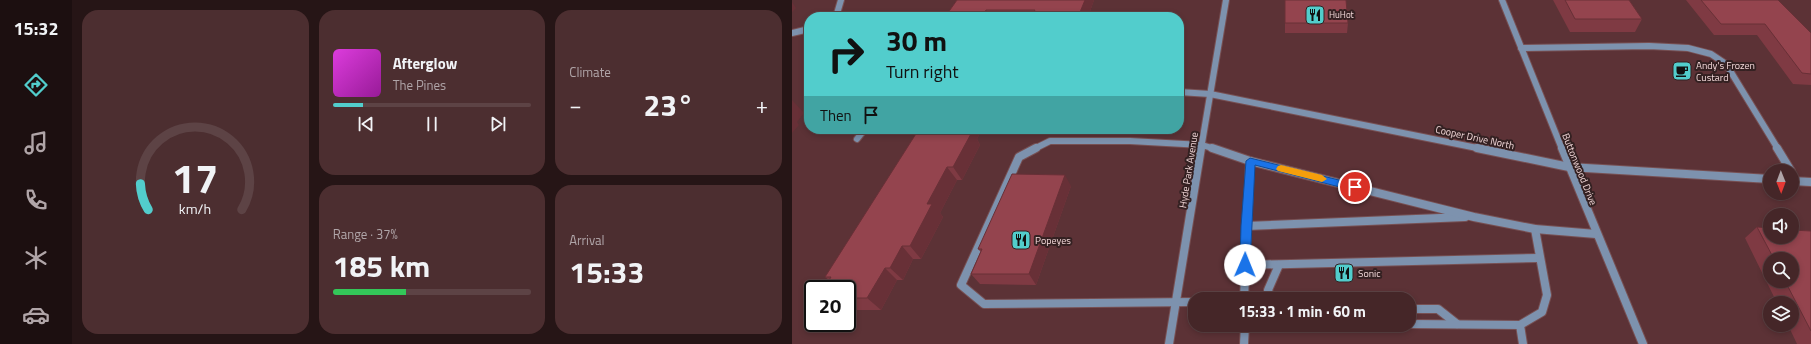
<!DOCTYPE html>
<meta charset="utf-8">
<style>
body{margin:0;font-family:"Titillium Web",sans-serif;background:#4c2e30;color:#f1f3f6;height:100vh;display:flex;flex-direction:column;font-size:15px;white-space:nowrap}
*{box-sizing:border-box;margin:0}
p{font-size:13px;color:#b0a5a8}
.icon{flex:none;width:22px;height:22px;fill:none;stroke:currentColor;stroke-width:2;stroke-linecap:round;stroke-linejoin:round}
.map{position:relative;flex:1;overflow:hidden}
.sheet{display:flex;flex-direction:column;gap:10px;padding:10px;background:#261516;width:720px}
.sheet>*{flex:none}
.banner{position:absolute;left:12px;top:12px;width:380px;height:122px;border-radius:16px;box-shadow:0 2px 6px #0003,0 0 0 1px #5d4345;background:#52cdcc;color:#111;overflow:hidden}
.needle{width:26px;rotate:179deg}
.controls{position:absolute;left:971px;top:164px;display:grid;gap:8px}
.controls a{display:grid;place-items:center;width:36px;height:36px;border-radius:50%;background:#452628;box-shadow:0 2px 6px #0003,0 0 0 1px #5d4345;font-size:20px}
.speed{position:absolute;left:12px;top:280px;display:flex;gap:8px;font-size:20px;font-weight:700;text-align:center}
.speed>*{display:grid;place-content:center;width:52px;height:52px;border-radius:50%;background:#452628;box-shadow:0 2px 6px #0003,0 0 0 1px #5d4345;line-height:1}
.speed .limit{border:2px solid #111;border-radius:6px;background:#fff;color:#111}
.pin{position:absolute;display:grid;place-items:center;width:34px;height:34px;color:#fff;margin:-17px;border:2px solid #fff;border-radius:50%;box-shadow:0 1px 4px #0007}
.me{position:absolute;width:44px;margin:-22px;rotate:1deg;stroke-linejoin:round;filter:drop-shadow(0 0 3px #0008)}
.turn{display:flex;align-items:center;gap:14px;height:84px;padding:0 16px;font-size:18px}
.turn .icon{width:52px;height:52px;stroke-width:2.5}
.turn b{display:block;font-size:28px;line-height:34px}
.then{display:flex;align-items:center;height:38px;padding:0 16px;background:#0003;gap:8px;font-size:15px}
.big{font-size:30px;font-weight:700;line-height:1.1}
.sheet .card{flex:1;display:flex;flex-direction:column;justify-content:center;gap:6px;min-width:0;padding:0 14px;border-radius:16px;background:#4c2e30}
.sheet .dial{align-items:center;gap:0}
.dial svg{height:104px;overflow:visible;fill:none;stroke:#5d4345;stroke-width:7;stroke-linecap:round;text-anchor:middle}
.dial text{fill:#f1f3f6;stroke:none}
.song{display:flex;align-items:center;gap:12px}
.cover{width:48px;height:48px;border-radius:6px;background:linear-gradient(135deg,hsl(300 70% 55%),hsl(300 70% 35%))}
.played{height:4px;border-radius:2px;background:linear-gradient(90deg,#52cdcc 15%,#5d4345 15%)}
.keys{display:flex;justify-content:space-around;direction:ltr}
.heat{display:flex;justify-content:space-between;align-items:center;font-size:22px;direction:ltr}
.charge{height:6px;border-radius:3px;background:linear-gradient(90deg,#34c759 37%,#5d4345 0)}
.sheet .tiles{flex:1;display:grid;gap:10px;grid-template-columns:repeat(3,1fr)}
.card:first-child{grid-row:span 2}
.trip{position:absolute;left:396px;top:292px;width:228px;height:40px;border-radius:16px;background:#452628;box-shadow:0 2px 6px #0003,0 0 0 1px #5d4345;font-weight:700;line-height:40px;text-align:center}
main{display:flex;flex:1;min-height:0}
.menu{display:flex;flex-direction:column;width:72px;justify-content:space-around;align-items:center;background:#1c0f10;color:#b0a5a8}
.menu .icon{width:28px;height:28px}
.menu .on{color:#52cdcc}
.menu b{font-size:18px;color:#f1f3f6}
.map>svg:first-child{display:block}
</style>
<main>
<nav class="menu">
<b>15:32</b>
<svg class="icon on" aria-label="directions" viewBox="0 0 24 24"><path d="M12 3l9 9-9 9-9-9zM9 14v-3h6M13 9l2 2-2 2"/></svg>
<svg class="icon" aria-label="music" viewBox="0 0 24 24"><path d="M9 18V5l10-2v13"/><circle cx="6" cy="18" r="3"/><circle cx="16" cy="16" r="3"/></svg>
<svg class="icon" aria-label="phone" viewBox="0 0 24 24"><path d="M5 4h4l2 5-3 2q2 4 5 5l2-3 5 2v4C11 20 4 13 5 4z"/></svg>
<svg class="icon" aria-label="climate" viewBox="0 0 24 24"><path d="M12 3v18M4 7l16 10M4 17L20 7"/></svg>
<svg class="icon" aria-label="car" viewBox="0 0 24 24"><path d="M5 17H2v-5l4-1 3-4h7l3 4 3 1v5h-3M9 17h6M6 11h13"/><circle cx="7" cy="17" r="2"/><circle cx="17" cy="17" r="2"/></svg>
</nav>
<section class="sheet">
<div class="tiles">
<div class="card dial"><svg viewBox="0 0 100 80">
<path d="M14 69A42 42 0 1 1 86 69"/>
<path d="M14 69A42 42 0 0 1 8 49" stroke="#52cdcc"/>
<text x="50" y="56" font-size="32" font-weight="700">17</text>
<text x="50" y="72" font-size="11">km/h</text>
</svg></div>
<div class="card">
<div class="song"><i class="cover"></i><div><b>Afterglow</b><p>The Pines</p></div></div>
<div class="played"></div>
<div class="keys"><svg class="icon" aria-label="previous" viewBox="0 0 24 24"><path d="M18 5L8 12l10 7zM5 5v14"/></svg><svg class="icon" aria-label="pause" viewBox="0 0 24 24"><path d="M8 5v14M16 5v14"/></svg><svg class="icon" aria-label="next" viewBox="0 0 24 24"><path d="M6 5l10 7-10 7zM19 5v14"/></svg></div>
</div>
<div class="card"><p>Climate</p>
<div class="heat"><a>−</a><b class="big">23°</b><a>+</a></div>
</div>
<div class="card"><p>Range · 37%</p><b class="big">185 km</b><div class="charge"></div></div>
<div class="card"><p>Arrival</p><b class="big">15:33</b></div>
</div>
</section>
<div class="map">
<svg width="1019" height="344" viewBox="0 0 1019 344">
<rect width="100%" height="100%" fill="#5c3236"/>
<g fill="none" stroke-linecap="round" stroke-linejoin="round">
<defs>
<g id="minor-far1">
<path d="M 710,0 L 770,149"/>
<path d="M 44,17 L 49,0"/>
<path d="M 0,33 L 17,29"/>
<path d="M 729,48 L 857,46 L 896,48 L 919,54 L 934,64 L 986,149"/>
<path d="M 387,92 L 418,94 L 690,149"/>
<path d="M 65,139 L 73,129"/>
<path d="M 242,149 L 258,141 L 338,141 L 410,145 L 423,149"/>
<path d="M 409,149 L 434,0"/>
</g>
<g id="minor">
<path d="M 244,148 L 227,157 L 169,285 L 192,304 L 403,302"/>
<path d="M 420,148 L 458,161"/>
<path d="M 685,148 L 777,167 L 978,179"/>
<path d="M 770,148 L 851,344"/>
<path d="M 985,148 L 999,171"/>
<path d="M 1000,181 L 1019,182"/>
<path d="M 454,226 L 673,217"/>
<path d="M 453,265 L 747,258"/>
<path d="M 452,299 L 458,161 L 682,217 L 743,229 L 804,234"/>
<path d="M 479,299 L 476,290 L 487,265"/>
<path d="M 617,309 L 646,309 L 665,324"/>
<path d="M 617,324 L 728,325"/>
<path d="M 377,344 L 409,148"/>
<path d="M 452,344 L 453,325"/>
<path d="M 731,344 L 728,325 L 750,312 L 755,295 L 743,229"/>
</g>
</defs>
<use href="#minor-far1" stroke="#775053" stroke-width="8"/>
<use href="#minor" stroke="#775053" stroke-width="10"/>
<use href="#minor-far1" stroke="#7d92ae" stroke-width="6"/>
<use href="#minor" stroke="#7d92ae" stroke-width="8"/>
</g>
<g fill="#7f3a43" fill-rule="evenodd">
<path d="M 165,0 L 302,0 L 296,17 L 153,17 Z"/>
<path d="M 761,0 L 837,0 L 850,19 L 843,32 L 778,32 Z"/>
<path d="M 894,0 L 986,0 L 1019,33 L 1019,85 L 1001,84 L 965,35 L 922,35 Z"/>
<path d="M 493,23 L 556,23 L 555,33 L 493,33 Z"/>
<path d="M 189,131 L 185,139 L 188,145 L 170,180 L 165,180 L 148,213 L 151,217 L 129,259 L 121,259 L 111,280 L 105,280 L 89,310 L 55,310 L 55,289 L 34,289 L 32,288 L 37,280 L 33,277 Z"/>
<path d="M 279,186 L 244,285 L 188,284 L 179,274 L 189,252 L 186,249 Z"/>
<path d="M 965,227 L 1019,231 L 1019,344 L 1005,344 L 996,325 L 1000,325 L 1000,303 L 985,303 L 953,238 ZM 978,259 L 1000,259 L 1000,281 L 978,281 Z"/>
</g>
<g fill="#683037">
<path d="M 293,0 L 302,0 L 296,17 L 286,17 Z"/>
<path d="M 0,2 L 4,8 L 0,12 Z"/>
<path d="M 194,10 L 198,17 L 190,17 Z"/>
<path d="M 0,100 L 12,113 L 5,122 L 7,125 L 0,133 Z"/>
<path d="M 175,129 L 187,129 L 189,131 L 185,139 L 188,145 L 170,180 L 161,167 Z"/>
<path d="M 155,167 L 165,180 L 148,213 L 151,217 L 129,259 L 118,246 L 135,204 Z"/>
<path d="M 273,175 L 279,186 L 244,285 L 237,274 Z"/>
<path d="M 110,246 L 121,259 L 111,280 L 98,268 Z"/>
<path d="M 93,268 L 105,280 L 89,310 L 75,298 Z"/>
</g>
<g fill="#94444e" stroke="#683037">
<path d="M 165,0 L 293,0 L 286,17 L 248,17 L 249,16 L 240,16 L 243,10 L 194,10 L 190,17 L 153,17 Z"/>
<path d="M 493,0 L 554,0 L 556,23 L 493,23 Z"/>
<path d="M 773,0 L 837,0 L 850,19 L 783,19 Z"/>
<path d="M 909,0 L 986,0 L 1019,33 L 1019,74 L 1010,73 L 973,24 L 929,24 Z"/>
<path d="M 127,129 L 175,129 L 173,132 L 180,132 L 161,167 L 155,167 L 135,204 L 140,204 L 118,246 L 110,246 L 98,268 L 93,268 L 75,298 L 55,298 L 55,289 L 43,289 L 44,288 L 32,288 L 39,277 L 33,277 Z"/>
<path d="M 220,174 L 273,175 L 237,274 L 179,274 L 190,249 L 186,249 Z"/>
<path d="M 965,227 L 978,228 L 978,237 L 1000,237 L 1000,230 L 1019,231 L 1019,331 L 993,281 L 1000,281 L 1000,259 L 982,259 Z"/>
</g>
<path fill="#1a73e8" stroke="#114b97" d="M 458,158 L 563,184 L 567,187 L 563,191 L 463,165 L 458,265 L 457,268 L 453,270 L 449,268 L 448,265 L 449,226 L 454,161 Z"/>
<path fill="#f59e0b" d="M 489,165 L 530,175 L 535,179 L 530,182 L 486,171 L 484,169 L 486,166 Z"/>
<defs>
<symbol id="restaurant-square" viewBox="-11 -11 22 22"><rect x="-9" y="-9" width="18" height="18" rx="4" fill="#52cdcc" stroke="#342122"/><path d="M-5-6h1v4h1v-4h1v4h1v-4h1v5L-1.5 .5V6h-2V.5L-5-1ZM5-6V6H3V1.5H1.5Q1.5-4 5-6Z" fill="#111"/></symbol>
<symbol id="cafe-square" viewBox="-11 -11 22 22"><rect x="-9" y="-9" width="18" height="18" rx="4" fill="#52cdcc" stroke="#342122"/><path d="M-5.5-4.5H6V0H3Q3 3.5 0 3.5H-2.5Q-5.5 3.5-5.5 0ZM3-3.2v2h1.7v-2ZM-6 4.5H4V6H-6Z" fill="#111"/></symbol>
</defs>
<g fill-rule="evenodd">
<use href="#restaurant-square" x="512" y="4" width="22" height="22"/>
<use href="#cafe-square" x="879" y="60" width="22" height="22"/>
<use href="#restaurant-square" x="218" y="229" width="22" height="22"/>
<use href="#restaurant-square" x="541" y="262" width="22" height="22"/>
</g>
<g text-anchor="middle" stroke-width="4" stroke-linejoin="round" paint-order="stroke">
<g font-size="9" fill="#f3d8d9" stroke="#342122" text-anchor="start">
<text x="537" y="18">HuHot</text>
</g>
<g font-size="10" fill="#f3d8d9" stroke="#342122" text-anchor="start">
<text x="904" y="69">Andy's Frozen<tspan x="904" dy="12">Custard</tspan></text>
<text x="243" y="244">Popeyes</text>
<text x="566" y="277">Sonic</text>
</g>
<g font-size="10" fill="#f3d8d9" stroke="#342122">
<text transform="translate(683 137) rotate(12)" y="4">Cooper Drive North</text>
<text transform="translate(788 169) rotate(68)" y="4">Buttonwood Drive</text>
<text transform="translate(396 170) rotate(-81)" y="4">Hyde Park Avenue</text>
</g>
</g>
</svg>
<div class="controls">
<a><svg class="needle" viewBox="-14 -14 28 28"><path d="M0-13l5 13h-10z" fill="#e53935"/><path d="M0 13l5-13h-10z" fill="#b0a5a8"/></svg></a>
<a><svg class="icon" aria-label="sound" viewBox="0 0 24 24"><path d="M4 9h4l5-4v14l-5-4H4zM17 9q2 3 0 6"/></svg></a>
<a><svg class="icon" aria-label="search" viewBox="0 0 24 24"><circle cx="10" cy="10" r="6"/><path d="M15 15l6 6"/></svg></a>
<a><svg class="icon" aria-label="layers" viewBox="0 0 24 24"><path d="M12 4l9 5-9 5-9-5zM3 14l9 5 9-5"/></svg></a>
</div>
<div class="speed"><div class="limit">20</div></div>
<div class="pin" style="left:563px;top:187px;background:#d93025"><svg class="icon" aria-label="arrive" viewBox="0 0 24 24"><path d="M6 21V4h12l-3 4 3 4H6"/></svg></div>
<svg class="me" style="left:453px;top:265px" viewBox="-20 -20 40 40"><circle r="19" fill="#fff"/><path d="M0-13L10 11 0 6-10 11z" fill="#1a73e8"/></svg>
<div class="trip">15:33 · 1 min · 60 m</div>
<div class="banner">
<div class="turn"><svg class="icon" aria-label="right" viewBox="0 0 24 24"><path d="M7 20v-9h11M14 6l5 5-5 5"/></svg><div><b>30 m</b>Turn right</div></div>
<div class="then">Then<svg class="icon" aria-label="arrive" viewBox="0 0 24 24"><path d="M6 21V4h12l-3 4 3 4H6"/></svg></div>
</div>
</div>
</main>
